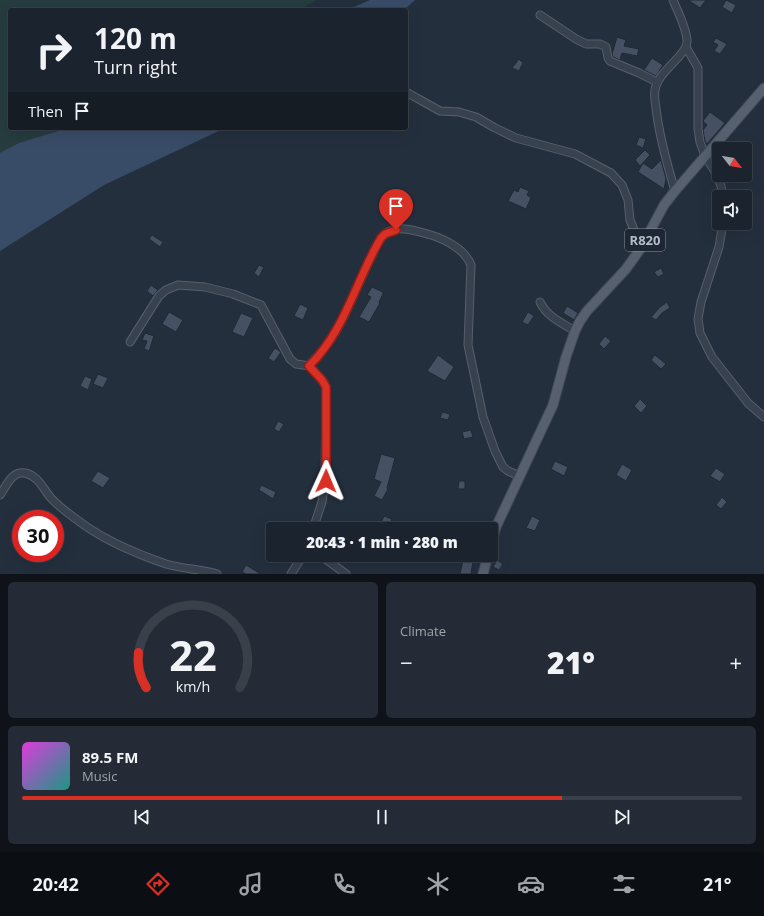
<!DOCTYPE html>
<meta charset="utf-8">
<style>
body{margin:0;font-family:"Open Sans",sans-serif;background:#242b36;color:#f1f3f6;height:100vh;display:flex;flex-direction:column;font-size:15px;white-space:nowrap}
*{box-sizing:border-box;margin:0}
p{font-size:13px;color:#a0a4aa}
.icon{flex:none;width:22px;height:22px;fill:none;stroke:currentColor;stroke-width:2;stroke-linecap:round;stroke-linejoin:round}
.map{position:relative;height:574px;overflow:hidden}
.sheet{display:flex;flex-direction:column;gap:8px;padding:8px;background:#0f1319;flex:1}
.sheet>*{flex:none}
.hud{position:absolute;left:8px;top:8px;width:400px;height:122px;border-radius:4px;box-shadow:0 4px 16px #0002,0 0 0 1px #39404a;background:#1b232e;color:#f1f3f6;overflow:hidden}
.needle{width:26px;rotate:121deg}
.tools{position:absolute;left:712px;top:142px;display:grid;gap:8px}
.tools a{display:grid;place-items:center;width:40px;height:40px;border-radius:4px;background:#1b232e;box-shadow:0 4px 16px #0002,0 0 0 1px #39404a;font-size:20px}
.speed{position:absolute;left:12px;top:510px;display:flex;gap:8px;font-size:20px;font-weight:700;text-align:center}
.speed>*{display:grid;place-content:center;width:52px;height:52px;border-radius:50%;background:#1b232e;box-shadow:0 4px 16px #0002,0 0 0 1px #39404a;line-height:1}
.speed .limit{border:6px solid #d22;background:#fff;color:#111}
.pin{position:absolute;display:grid;place-items:center;width:34px;height:34px;color:#fff;margin:-41px -17px;border-radius:50% 50% 50% 0;rotate:-45deg;box-shadow:0 0 4px #0007}
.pin .icon{rotate:45deg}
.me{position:absolute;width:44px;margin:-22px;rotate:1deg;stroke-linejoin:round;filter:drop-shadow(0 0 3px #0008)}
.turn{display:flex;align-items:center;gap:14px;height:84px;padding:0 20px;font-size:18px}
.turn .icon{width:52px;height:52px;stroke-width:2.5}
.turn b{display:block;font-size:28px;line-height:34px}
.then{display:flex;align-items:center;height:38px;padding:0 20px;background:#0003;gap:8px;font-size:15px}
.big{font-size:30px;font-weight:800;line-height:1.1}
.sheet .widget{flex:1;display:flex;flex-direction:column;justify-content:center;gap:6px;min-width:0;padding:0 14px;border-radius:6px;background:#242b36}
.sheet .dial{align-items:center;gap:0}
.dial svg{height:104px;overflow:visible;fill:none;stroke:#39404a;stroke-width:7;stroke-linecap:round;text-anchor:middle}
.dial text{fill:#f1f3f6;stroke:none}
.song{display:flex;align-items:center;gap:12px}
.cover{width:48px;height:48px;border-radius:6px;background:linear-gradient(135deg,hsl(300 70% 55%),hsl(170 70% 35%))}
.played{height:4px;border-radius:2px;background:linear-gradient(90deg,#d93025 75%,#39404a 75%)}
.keys{display:flex;justify-content:space-around;direction:ltr}
.heat{display:flex;justify-content:space-between;align-items:center;font-size:22px;direction:ltr}
.sheet .tiles{flex:1;display:grid;gap:8px;grid-template-columns:1fr 1fr}
.widget:last-child{grid-column:span 2}
.trip{position:absolute;left:266px;top:522px;width:232px;height:40px;border-radius:4px;background:#1b232e;box-shadow:0 4px 16px #0002,0 0 0 1px #39404a;font-weight:800;line-height:40px;text-align:center}
.tab-bar{display:flex;height:64px;justify-content:space-around;align-items:center;background:#0b0e12;color:#a0a4aa}
.tab-bar .icon{width:28px;height:28px}
.tab-bar .active{color:#d93025}
.tab-bar b{font-size:18px;color:#f1f3f6}
.map>svg:first-child{display:block}
</style>
<div class="map">
<svg width="764" height="574" viewBox="0 0 764 574">
<rect width="100%" height="100%" fill="#242f3e"/>
<path fill="#263c3f" d="M 0,0 L 317,0 L 298,10 L 10,10 L 10,128 L 62,128 L 0,158 Z"/>
<g fill="#394c67">
<path d="M 370,0 L 415,0 L 404,10 L 347,10 Z"/>
<path d="M 68,128 L 225,128 L 104,185 L 0,251 L 0,153 L 19,143 Z"/>
</g>
<g fill="#455162" stroke="#1f2835">
<path d="M 688,0 L 706,0 L 700,8 Z"/>
<path d="M 726,0 L 736,5 L 732,13 L 722,7 Z"/>
<path d="M 617,37 L 626,40 L 624,46 L 639,49 L 637,56 L 622,53 L 620,60 L 613,57 L 612,54 Z"/>
<path d="M 716,38 L 727,44 L 720,54 L 714,51 L 718,45 L 713,42 Z"/>
<path d="M 652,58 L 663,65 L 656,76 L 644,70 Z"/>
<path d="M 519,59 L 523,63 L 519,71 L 512,68 Z"/>
<path d="M 710,112 L 725,123 L 707,144 L 705,141 L 703,130 L 707,125 L 703,121 Z"/>
<path d="M 639,137 L 646,139 L 643,148 L 636,145 Z"/>
<path d="M 645,150 L 650,155 L 640,166 L 635,160 Z"/>
<path d="M 661,160 L 666,179 L 664,189 L 638,172 L 643,163 L 652,169 Z"/>
<path d="M 520,187 L 529,191 L 527,195 L 531,198 L 526,209 L 508,201 L 514,190 L 518,192 Z"/>
<path d="M 152,235 L 163,242 L 160,247 L 149,239 Z"/>
<path d="M 259,265 L 264,267 L 259,277 L 254,273 Z"/>
<path d="M 661,268 L 664,274 L 658,277 L 654,272 Z"/>
<path d="M 151,285 L 158,290 L 153,296 L 147,291 Z"/>
<path d="M 372,287 L 383,292 L 383,294 L 379,302 L 380,303 L 369,322 L 359,317 L 371,297 L 367,295 Z"/>
<path d="M 667,302 L 670,308 L 662,313 L 656,320 L 651,317 L 660,307 Z"/>
<path d="M 300,304 L 308,308 L 303,320 L 294,316 Z"/>
<path d="M 567,306 L 578,313 L 574,320 L 563,313 Z"/>
<path d="M 169,312 L 183,320 L 176,332 L 162,324 Z"/>
<path d="M 528,312 L 534,316 L 528,325 L 522,322 Z"/>
<path d="M 241,313 L 253,318 L 244,337 L 232,332 Z"/>
<path d="M 145,333 L 154,336 L 149,351 L 144,349 L 147,341 L 142,340 Z"/>
<path d="M 605,336 L 611,341 L 604,349 L 599,344 Z"/>
<path d="M 275,348 L 281,352 L 274,362 L 268,358 Z"/>
<path d="M 438,355 L 454,367 L 445,381 L 427,371 Z"/>
<path d="M 655,355 L 666,364 L 661,369 L 651,360 Z"/>
<path d="M 98,374 L 108,378 L 103,388 L 93,384 Z"/>
<path d="M 85,376 L 92,379 L 88,390 L 80,386 Z"/>
<path d="M 640,399 L 647,406 L 641,413 L 634,406 Z"/>
<path d="M 442,412 L 450,414 L 448,420 L 440,418 Z"/>
<path d="M 278,421 L 284,424 L 279,432 L 274,429 Z"/>
<path d="M 471,430 L 473,437 L 464,439 L 462,432 Z"/>
<path d="M 381,454 L 395,458 L 387,488 L 388,489 L 382,500 L 374,496 L 381,482 L 374,479 Z"/>
<path d="M 555,461 L 568,467 L 564,476 L 551,469 Z"/>
<path d="M 622,464 L 632,470 L 626,481 L 616,475 Z"/>
<path d="M 716,468 L 725,474 L 720,482 L 710,476 Z"/>
<path d="M 98,471 L 110,478 L 103,488 L 91,481 Z"/>
<path d="M 459,481 L 465,481 L 465,489 L 458,489 Z"/>
<path d="M 261,485 L 276,492 L 273,499 L 259,490 Z"/>
<path d="M 722,497 L 727,502 L 721,509 L 716,505 Z"/>
<path d="M 384,516 L 392,519 L 388,529 L 379,527 Z"/>
<path d="M 532,516 L 540,520 L 535,531 L 526,528 Z"/>
<path d="M 15,523 L 21,527 L 21,535 L 11,529 Z"/>
<path d="M 425,555 L 435,555 L 430,564 L 423,560 Z"/>
<path d="M 464,555 L 474,555 L 471,574 L 460,574 Z"/>
<path d="M 497,560 L 503,564 L 499,570 L 493,567 Z"/>
<path d="M 246,565 L 261,574 L 246,574 L 242,572 Z"/>
</g>
<g fill="none" stroke-linecap="round" stroke-linejoin="round">
<defs>
<g id="minor">
<path d="M 673,0 C 678,12 686,27 687,40 C 688,56 658,70 655,90 C 654,95 655,102 656,108 C 659,136 667,164 675,191"/>
<path d="M 540,15 L 576,39 L 586,44 L 600,44 L 606,47 L 608,58 L 610,61 L 639,73 L 657,82"/>
<path d="M 686,47 L 698,68 L 698,129 L 700,142 L 705,156 L 714,170 L 721,186 L 723,197"/>
<path d="M 406,92 L 440,111 L 459,112 L 476,117 L 495,128 L 516,138 L 575,154 L 611,173 L 622,185 L 628,200 L 630,220 L 641,248"/>
<path d="M 723,223 L 719,247 L 701,302 L 698,319 L 700,333 L 712,357 L 748,403 L 764,417"/>
<path d="M 540,302 C 547,317 562,323 575,331"/>
<path d="M 130,342 L 159,296 L 166,290 L 178,285 L 205,287 L 233,294 L 261,305 L 290,359 L 296,364 L 310,366 L 324,383 L 326,387 L 325,481 L 322,502 L 313,529"/>
<path d="M 309,365 C 323,352 336,333 344,316 C 354,296 362,275 372,255 C 375,248 379,239 385,234 C 399,224 416,231 431,235 C 447,240 465,250 471,265 L 468,345 L 483,417 L 495,451 L 503,467 L 508,471 L 520,476"/>
<path d="M 0,495 C 6,487 12,470 25,473 C 39,476 43,489 51,498 C 58,506 68,513 76,519 C 100,538 137,554 166,564 C 183,569 200,569 217,574"/>
<path d="M 320,555 L 346,574"/>
<path d="M 291,574 L 303,555"/>
</g>
<g id="major">
<path d="M 491,545 L 496,527 L 553,405 L 566,357 L 575,331 L 580,321 L 587,311 L 626,269 L 641,248 L 664,205 L 675,191 L 764,88"/>
<path d="M 483,574 L 488,555"/>
</g>
</defs>
<use href="#minor" stroke="#565f6c" stroke-width="9"/>
<use href="#major" stroke="#414a57" stroke-width="11"/>
<use href="#minor" stroke="#38414e" stroke-width="7"/>
<use href="#major" stroke="#56606e" stroke-width="9"/>
</g>
<g fill="none" stroke-linecap="round" stroke-linejoin="round">
<defs>
<path id="route" d="M 326,481 L 326,387 L 322,380 L 309,366 C 345,331 356,280 381,238 L 385,234 L 396,230"/>
</defs>
<use href="#route" stroke="#8d1f18" stroke-width="10"/>
<use href="#route" stroke="#d93025" stroke-width="7"/>
</g>
<g text-anchor="middle" stroke-width="3" stroke-linejoin="round" paint-order="stroke">
<rect fill="#1d2633" stroke="#878f9c" stroke-width="1" x="625" y="229" width="40" height="22" rx="3"/>
<g font-size="13" font-weight="bold" fill="#b4bcc9">
<text x="645" y="245">R820</text>
</g>
</g>
</svg>
<div class="tools">
<a><svg class="needle" viewBox="-14 -14 28 28"><path d="M0-13l5 13h-10z" fill="#e53935"/><path d="M0 13l5-13h-10z" fill="#a0a4aa"/></svg></a>
<a><svg class="icon" aria-label="sound" viewBox="0 0 24 24"><path d="M4 9h4l5-4v14l-5-4H4zM17 9q2 3 0 6"/></svg></a>
</div>
<div class="speed"><div class="limit">30</div></div>
<div class="pin" style="left:396px;top:230px;background:#d93025"><svg class="icon" aria-label="arrive" viewBox="0 0 24 24"><path d="M6 21V4h12l-3 4 3 4H6"/></svg></div>
<svg class="me" style="left:326px;top:481px" viewBox="-20 -20 40 40"><path d="M0-17L14 15 0 8-14 15z" fill="#d93025" stroke="#fff" stroke-width="4"/></svg>
<div class="trip">20:43 · 1 min · 280 m</div>
<div class="hud">
<div class="turn"><svg class="icon" aria-label="right" viewBox="0 0 24 24"><path d="M7 20v-9h11M14 6l5 5-5 5"/></svg><div><b>120 m</b>Turn right</div></div>
<div class="then">Then<svg class="icon" aria-label="arrive" viewBox="0 0 24 24"><path d="M6 21V4h12l-3 4 3 4H6"/></svg></div>
</div>
</div>
<section class="sheet">
<div class="tiles">
<div class="widget dial"><svg viewBox="0 0 100 80">
<path d="M14 69A42 42 0 1 1 86 69"/>
<path d="M14 69A42 42 0 0 1 8 42" stroke="#d93025"/>
<text x="50" y="56" font-size="32" font-weight="700">22</text>
<text x="50" y="72" font-size="11">km/h</text>
</svg></div>
<div class="widget"><p>Climate</p>
<div class="heat"><a>−</a><b class="big">21°</b><a>+</a></div>
</div>
<div class="widget">
<div class="song"><i class="cover"></i><div><b>89.5 FM</b><p>Music</p></div></div>
<div class="played"></div>
<div class="keys"><svg class="icon" aria-label="previous" viewBox="0 0 24 24"><path d="M18 5L8 12l10 7zM5 5v14"/></svg><svg class="icon" aria-label="pause" viewBox="0 0 24 24"><path d="M8 5v14M16 5v14"/></svg><svg class="icon" aria-label="next" viewBox="0 0 24 24"><path d="M6 5l10 7-10 7zM19 5v14"/></svg></div>
</div>
</div>
</section>
<nav class="tab-bar">
<b>20:42</b>
<svg class="icon active" aria-label="directions" viewBox="0 0 24 24"><path d="M12 3l9 9-9 9-9-9zM9 14v-3h6M13 9l2 2-2 2"/></svg>
<svg class="icon" aria-label="music" viewBox="0 0 24 24"><path d="M9 18V5l10-2v13"/><circle cx="6" cy="18" r="3"/><circle cx="16" cy="16" r="3"/></svg>
<svg class="icon" aria-label="phone" viewBox="0 0 24 24"><path d="M5 4h4l2 5-3 2q2 4 5 5l2-3 5 2v4C11 20 4 13 5 4z"/></svg>
<svg class="icon" aria-label="climate" viewBox="0 0 24 24"><path d="M12 3v18M4 7l16 10M4 17L20 7"/></svg>
<svg class="icon" aria-label="car" viewBox="0 0 24 24"><path d="M5 17H2v-5l4-1 3-4h7l3 4 3 1v5h-3M9 17h6M6 11h13"/><circle cx="7" cy="17" r="2"/><circle cx="17" cy="17" r="2"/></svg>
<svg class="icon" aria-label="filters" viewBox="0 0 24 24"><path d="M4 7h16M4 17h16"/><circle cx="9" cy="7" r="2"/><circle cx="15" cy="17" r="2"/></svg>
<b>21°</b>
</nav>
